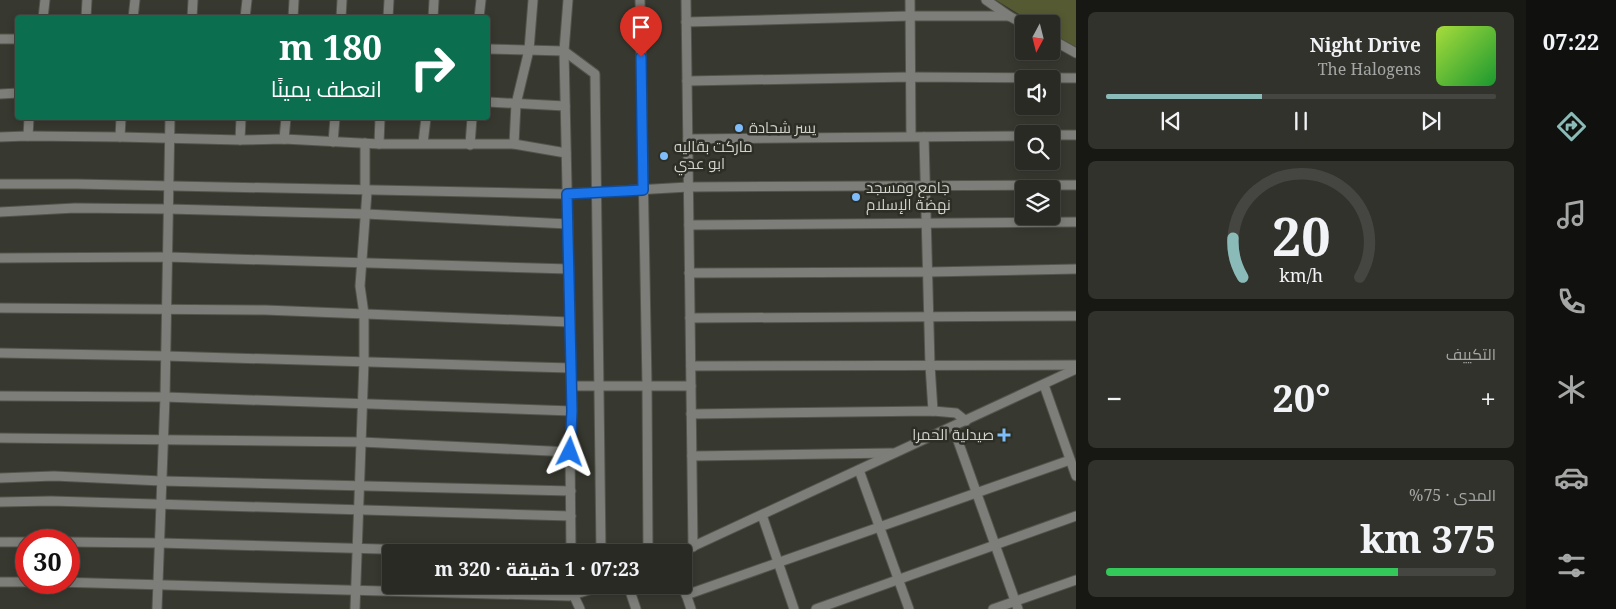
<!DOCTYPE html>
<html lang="ar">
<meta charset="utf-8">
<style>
body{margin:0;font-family:"Noto Serif",Cairo,serif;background:#31322b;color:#f1f3f6;direction:rtl;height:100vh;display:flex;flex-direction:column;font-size:19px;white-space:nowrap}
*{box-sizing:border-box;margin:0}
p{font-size:16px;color:#a5a7a6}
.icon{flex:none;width:28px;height:28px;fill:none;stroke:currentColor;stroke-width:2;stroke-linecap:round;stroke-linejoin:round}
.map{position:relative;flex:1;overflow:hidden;direction:ltr}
.panel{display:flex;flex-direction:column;gap:12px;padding:12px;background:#171713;width:450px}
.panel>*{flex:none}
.guide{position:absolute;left:15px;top:15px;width:475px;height:105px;border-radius:5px;box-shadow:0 2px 8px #0003,0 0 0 1px #454641;direction:rtl;background:#0b6e4f;color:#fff;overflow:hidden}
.needle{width:32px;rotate:187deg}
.buttons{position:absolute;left:1015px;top:15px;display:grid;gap:10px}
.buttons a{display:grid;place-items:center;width:45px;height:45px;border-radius:5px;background:#292a23;box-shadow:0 2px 8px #0003,0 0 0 1px #454641;font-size:25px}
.speed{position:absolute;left:15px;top:529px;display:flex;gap:10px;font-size:25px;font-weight:700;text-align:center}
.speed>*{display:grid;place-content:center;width:65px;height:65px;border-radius:50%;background:#292a23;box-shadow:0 2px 8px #0003,0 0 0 1px #454641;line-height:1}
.speed .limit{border:8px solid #d22;background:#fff;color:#111}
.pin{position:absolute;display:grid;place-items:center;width:42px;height:42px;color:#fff;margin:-51px -21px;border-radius:50% 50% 50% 0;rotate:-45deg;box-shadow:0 0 5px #0007}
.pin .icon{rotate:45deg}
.me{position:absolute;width:55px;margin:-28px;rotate:3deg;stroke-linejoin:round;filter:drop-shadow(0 0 4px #0008)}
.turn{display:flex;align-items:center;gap:18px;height:105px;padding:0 25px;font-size:22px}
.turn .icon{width:65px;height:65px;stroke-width:2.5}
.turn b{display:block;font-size:35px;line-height:42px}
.big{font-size:38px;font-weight:700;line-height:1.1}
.panel .widget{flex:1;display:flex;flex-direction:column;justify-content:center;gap:8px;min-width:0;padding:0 18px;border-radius:8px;background:#31322b}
.panel .dial{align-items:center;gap:0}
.dial svg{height:130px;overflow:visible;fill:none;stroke:#454641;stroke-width:7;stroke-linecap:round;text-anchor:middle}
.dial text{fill:#f1f3f6;stroke:none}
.song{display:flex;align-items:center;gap:15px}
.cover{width:60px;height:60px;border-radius:8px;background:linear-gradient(135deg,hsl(80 70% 55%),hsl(130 70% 35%))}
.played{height:5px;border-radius:2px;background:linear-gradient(90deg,#8bbbb9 40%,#454641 40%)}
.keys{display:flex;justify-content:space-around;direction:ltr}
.heat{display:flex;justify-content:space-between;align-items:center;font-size:28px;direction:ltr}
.charge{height:8px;border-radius:4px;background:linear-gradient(90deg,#34c759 75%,#454641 0)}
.trip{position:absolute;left:382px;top:544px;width:310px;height:50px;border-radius:5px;background:#292a23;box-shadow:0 2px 8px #0003,0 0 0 1px #454641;font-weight:700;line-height:50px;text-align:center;direction:rtl}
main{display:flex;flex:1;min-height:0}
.menu{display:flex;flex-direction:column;width:90px;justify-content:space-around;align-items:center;background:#10110e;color:#a5a7a6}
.menu .icon{width:35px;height:35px}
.menu .current{color:#8bbbb9}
.menu b{font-size:22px;color:#f1f3f6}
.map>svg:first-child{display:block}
</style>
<main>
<nav class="menu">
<b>07:22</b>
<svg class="icon current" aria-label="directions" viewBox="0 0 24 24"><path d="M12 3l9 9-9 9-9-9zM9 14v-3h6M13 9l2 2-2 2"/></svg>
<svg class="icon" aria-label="music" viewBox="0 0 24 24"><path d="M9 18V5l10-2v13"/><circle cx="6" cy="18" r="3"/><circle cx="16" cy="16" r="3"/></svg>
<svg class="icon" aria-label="phone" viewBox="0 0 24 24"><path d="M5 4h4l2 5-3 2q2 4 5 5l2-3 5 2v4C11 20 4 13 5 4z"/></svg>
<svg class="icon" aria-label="climate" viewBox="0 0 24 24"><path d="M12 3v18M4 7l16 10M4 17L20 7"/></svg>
<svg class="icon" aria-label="car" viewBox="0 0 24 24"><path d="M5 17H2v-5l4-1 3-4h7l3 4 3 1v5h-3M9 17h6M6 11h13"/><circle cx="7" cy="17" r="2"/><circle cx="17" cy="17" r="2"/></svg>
<svg class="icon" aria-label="filters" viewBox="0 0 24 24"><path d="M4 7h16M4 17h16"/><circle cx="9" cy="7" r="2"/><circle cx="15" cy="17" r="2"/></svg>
</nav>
<section class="panel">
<div class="widget">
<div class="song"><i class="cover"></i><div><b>Night Drive</b><p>The Halogens</p></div></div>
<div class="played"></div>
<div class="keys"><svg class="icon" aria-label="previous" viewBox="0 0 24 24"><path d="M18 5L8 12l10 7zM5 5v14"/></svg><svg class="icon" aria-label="pause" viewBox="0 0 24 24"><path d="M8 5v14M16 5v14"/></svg><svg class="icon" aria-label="next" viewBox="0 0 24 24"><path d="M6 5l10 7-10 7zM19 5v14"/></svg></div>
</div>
<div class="widget dial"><svg viewBox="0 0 100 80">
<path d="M14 69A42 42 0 1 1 86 69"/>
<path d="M14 69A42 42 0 0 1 8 45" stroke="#8bbbb9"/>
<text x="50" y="56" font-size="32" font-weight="700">20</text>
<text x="50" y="72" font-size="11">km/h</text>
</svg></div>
<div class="widget"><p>التكييف</p>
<div class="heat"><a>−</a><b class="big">20°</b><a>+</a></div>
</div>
<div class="widget"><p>المدى · 75%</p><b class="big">375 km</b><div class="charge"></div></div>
</section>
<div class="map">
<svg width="1076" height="609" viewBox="0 0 1076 609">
<rect width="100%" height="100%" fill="#37382f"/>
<path fill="#565a32" d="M 996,0 L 1076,0 L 1076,47 L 1051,33 L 1051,24 L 1035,24 Z"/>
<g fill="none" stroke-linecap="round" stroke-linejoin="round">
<defs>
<g id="street">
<path d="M 568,0 L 564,51 L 572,411 L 570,452 L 571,552"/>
<path d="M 640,0 L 647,385 L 648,552"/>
<path d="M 686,0 L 693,547"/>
<path d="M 910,0 L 911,136"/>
<path d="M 986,0 L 1009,16 L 1024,24"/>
<path d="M 43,18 L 45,0"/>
<path d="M 86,18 L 87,0"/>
<path d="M 133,18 L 135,0"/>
<path d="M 192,18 L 193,0"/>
<path d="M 245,18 L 247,0"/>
<path d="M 293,18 L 294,0"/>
<path d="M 341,18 L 342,0"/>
<path d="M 388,18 L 389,0"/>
<path d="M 433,18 L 434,0"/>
<path d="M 479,18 L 481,0"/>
<path d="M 686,22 L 910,16 L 1009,16"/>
<path d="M 0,39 L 18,39"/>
<path d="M 1051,39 L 1076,53"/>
<path d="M 488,49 L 564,51 L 595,74 L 601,552"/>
<path d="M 687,81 L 910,77 L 1076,78"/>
<path d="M 0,94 L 18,93"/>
<path d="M 488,102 L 565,106"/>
<path d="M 1051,135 L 1076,135"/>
<path d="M 28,136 L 29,118"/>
<path d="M 0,137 L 28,136 L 120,137 L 240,140 L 284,139 L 379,144 L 514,144 L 566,153"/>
<path d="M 120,137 L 121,118"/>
<path d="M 924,137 L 930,365 L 933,411"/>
<path d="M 284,139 L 286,118"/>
<path d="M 688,139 L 1024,136"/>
<path d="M 240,140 L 241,118"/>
<path d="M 333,142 L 335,118"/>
<path d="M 423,143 L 426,118"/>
<path d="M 379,144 L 380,118"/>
<path d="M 514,144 L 516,104 L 529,50 L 533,0"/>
<path d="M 470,145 L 472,118"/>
<path d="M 0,184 L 77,184 L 567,194 L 688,187 L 1076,185"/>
<path d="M 0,212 L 75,208 L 168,209 L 366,214 L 568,224"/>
<path d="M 689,225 L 1076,222"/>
<path d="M 0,258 L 168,257 L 569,269"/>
<path d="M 689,273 L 928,272 L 1076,269"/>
<path d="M 0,308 L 265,310 L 570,322"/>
<path d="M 690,318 L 1076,316"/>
<path d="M 0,353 L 166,356 L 571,368"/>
<path d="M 691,366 L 1076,365"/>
<path d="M 1044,385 L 1076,476"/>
<path d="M 572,386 L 691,386"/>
<path d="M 0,396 L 165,397 L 572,411"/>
<path d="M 691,414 L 933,411 L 956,413 L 966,421"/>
<path d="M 953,427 L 1018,609"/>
<path d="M 0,438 L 361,442 L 570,452"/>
<path d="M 692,456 L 892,453"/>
<path d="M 859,470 L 909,609"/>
<path d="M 0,478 L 54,476 L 162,481 L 571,491"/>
<path d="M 0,502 L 51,501 L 571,516"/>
<path d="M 762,515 L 794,609"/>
<path d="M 0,542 L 26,542"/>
<path d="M 69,542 L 160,543 L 489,552"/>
<path d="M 681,552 L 1076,369"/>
<path d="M 0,582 L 26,582"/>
<path d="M 57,582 L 569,596 L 606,585"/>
<path d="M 573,585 L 574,596 L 580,609"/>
<path d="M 628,585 L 636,609"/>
<path d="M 683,585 L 691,609"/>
<path d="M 686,595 L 1070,460"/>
<path d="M 157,609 L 165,397 L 170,118"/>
<path d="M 355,609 L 364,361 L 364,314 L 360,286 L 367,192 L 365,189 L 365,143"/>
<path d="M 816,609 L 1076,516"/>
<path d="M 993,609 L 1076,580"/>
</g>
</defs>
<use href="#street" stroke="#53544b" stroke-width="11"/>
<use href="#street" stroke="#7d7e79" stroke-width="9"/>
</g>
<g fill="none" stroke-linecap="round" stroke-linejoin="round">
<defs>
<path id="route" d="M 570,452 L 572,411 L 567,194 L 643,190 L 641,57"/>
</defs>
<use href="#route" stroke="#114b97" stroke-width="12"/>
<use href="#route" stroke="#1a73e8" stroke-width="9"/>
</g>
<g fill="#7ebdf9" stroke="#2d2e25" stroke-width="2">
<circle cx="739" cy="128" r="5"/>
<circle cx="664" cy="156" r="5"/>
<circle cx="856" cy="197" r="5"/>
<path d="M1001.5 427.5h5v5h5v5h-5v5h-5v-5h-5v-5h5z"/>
</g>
<g text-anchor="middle" stroke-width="5" stroke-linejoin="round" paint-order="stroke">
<g font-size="15" fill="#d2d3cd" stroke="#2d2e25" text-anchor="start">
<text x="749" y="133">يسر شحادة</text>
<text x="674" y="152">ماركت بقاليه<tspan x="674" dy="17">ابو عدي</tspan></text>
<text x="866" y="193">جامع ومسجد<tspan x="866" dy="17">نهضة الإسلام</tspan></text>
<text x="994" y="440" text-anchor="end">صيدلية الحمرا</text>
</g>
</g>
</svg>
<div class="buttons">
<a><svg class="needle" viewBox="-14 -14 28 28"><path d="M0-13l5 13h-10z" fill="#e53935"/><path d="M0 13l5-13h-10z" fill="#a5a7a6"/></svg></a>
<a><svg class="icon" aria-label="sound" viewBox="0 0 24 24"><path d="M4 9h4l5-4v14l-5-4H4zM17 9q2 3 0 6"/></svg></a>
<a><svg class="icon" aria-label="search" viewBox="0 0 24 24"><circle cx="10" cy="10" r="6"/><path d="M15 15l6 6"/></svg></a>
<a><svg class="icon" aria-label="layers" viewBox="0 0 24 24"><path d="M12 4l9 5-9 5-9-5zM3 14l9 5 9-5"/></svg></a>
</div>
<div class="speed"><div class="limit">30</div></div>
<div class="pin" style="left:641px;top:57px;background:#d93025"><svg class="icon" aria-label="arrive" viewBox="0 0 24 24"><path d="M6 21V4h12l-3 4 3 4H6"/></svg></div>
<svg class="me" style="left:570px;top:452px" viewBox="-20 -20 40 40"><path d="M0-17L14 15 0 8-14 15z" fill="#1a73e8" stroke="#fff" stroke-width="4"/></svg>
<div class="trip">07:23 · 1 دقيقة · 320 m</div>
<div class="guide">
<div class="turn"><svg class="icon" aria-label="right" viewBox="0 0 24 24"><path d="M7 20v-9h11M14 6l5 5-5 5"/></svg><div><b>180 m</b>انعطف يمينًا</div></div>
</div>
</div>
</main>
